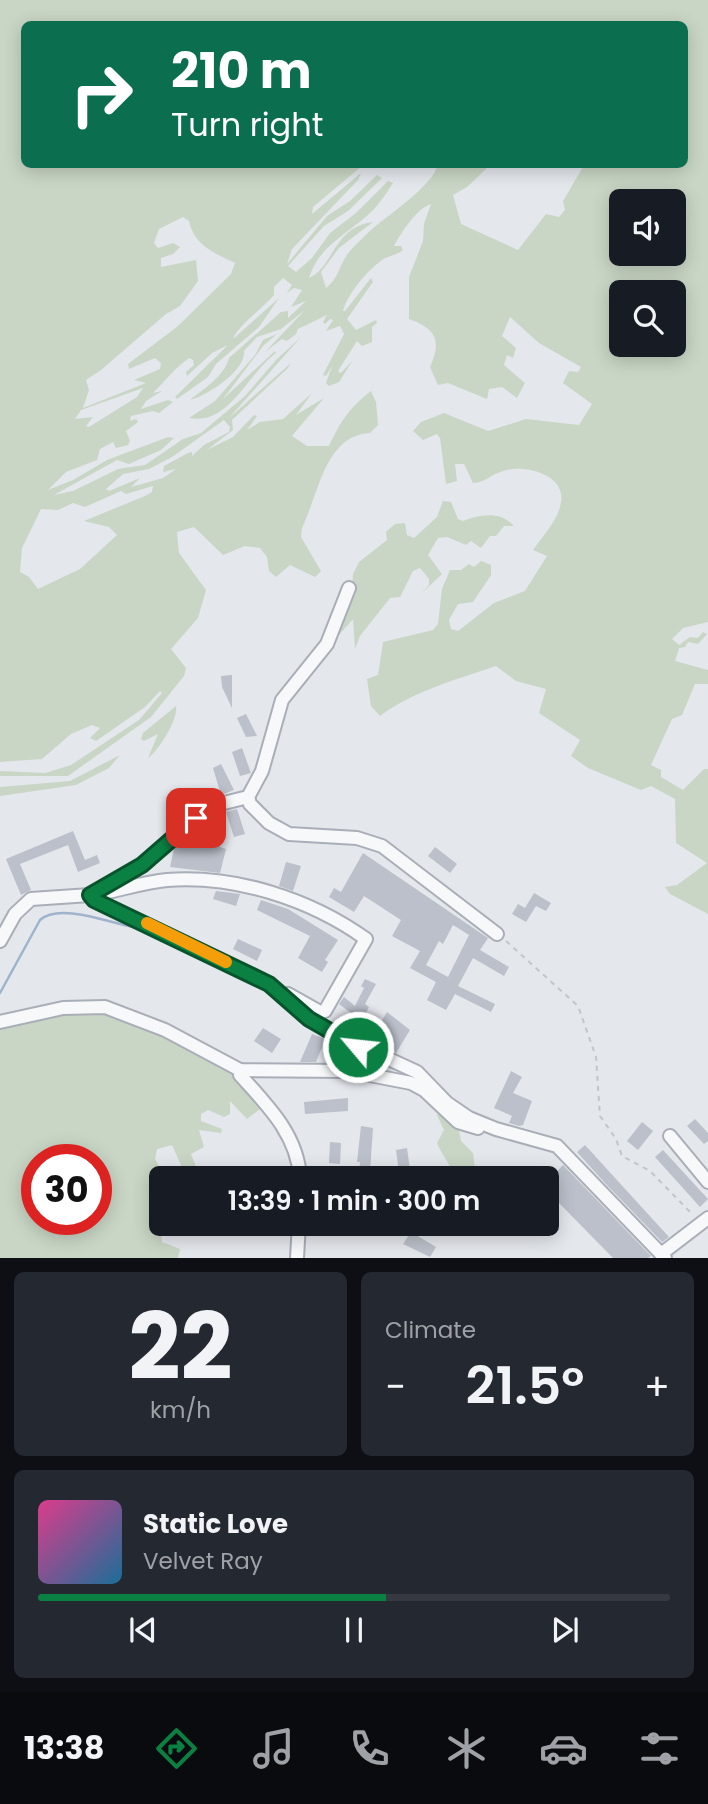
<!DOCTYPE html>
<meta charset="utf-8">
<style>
body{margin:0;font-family:Poppins,sans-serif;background:#242831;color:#f1f3f6;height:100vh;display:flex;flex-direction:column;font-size:26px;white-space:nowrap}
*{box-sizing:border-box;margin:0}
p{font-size:23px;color:#9ea1a6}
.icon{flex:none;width:38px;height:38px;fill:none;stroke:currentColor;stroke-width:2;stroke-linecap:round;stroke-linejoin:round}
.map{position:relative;height:1258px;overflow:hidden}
.drawer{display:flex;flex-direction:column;gap:14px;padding:14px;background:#0d0f14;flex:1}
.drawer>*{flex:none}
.guide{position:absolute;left:21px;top:21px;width:667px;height:147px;border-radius:10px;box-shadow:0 4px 18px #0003;background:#0b6e4f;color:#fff;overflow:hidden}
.tools{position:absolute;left:609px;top:189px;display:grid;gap:14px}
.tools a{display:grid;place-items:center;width:77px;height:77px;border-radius:10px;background:#171b24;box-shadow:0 4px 18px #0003;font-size:35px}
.speed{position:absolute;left:21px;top:1144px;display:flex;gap:14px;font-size:35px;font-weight:700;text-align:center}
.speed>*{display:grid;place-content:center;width:91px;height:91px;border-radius:50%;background:#171b24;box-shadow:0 4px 18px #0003;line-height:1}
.speed .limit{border:10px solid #d22;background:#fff;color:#111}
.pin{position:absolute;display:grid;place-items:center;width:60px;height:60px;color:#fff;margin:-30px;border-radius:14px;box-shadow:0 4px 10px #0006}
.me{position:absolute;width:77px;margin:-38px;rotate:298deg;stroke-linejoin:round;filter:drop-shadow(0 0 5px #0008)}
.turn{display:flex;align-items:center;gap:24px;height:147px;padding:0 35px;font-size:32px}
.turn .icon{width:91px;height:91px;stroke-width:2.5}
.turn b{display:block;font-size:49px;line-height:60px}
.big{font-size:52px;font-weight:600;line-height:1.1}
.drawer .widget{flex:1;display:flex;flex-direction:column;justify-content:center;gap:10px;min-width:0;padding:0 24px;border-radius:10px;background:#242831}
.drawer .dial{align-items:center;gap:0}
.dial b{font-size:91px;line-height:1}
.song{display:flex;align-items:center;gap:21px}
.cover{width:84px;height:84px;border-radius:10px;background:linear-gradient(135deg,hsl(330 70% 55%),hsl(200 70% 35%))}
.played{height:7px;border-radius:4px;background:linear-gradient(90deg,#0b8043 55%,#363941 55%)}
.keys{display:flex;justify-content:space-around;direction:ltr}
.heat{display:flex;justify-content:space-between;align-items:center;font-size:38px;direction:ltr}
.drawer .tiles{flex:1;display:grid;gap:14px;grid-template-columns:1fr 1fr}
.widget:last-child{grid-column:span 2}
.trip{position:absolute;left:149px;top:1166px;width:410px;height:70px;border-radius:10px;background:#171b24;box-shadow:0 4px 18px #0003;font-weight:600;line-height:70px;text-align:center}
.dock{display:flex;height:112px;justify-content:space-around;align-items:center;background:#090b0e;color:#9ea1a6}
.dock .icon{width:49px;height:49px}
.dock .current{color:#0b8043}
.dock b{font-size:32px;color:#f1f3f6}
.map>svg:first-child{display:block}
</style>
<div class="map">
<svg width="708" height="1258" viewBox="0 0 708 1258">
<rect width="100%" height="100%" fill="#e4e7ec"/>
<g fill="#c9d6c5" fill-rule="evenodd">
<path d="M 0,0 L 708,0 L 708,622 L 683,628 L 672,639 L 679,645 L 690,637 L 698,638 L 703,632 L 707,634 L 698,644 L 688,642 L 685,647 L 679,648 L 675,661 L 708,670 L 708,684 L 695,684 L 682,715 L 672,719 L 651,765 L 661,770 L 661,777 L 683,790 L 704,769 L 708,769 L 708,914 L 670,894 L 665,887 L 677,885 L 707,863 L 676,843 L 675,799 L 651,786 L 641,790 L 588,768 L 571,756 L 580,740 L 539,713 L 546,689 L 516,681 L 496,666 C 456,680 415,690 380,716 L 371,706 L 367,679 L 378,675 L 383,642 L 433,630 L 438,624 L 442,589 L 450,570 L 461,570 L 469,564 L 474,567 L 481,561 L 491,565 L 491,575 L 473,602 L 458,604 L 449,620 L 451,629 L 458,631 L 494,603 L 525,591 L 547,556 L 533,550 C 542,537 559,519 561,502 C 566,474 523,464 503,471 C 491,474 485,483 473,483 L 464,464 L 455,464 L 457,481 L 446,484 L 440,438 L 437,434 L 423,440 L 413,431 L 421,422 L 444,413 L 488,431 L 526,419 L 579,425 L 592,404 L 563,383 L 569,371 L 578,372 L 581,367 L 539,343 L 510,317 L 502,336 L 516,348 L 513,358 L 507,355 L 504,365 L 525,383 L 517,398 L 502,387 L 489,389 L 487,399 L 448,383 L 438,385 L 430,367 C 442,340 436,329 409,319 L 409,277 L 423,241 L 424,224 L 431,204 C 416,209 401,233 394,246 L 401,246 L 403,250 C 396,256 389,255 382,260 C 367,271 348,293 343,311 L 345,311 L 371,278 L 373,282 L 347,319 L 356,330 L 376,320 L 377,323 L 372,327 L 372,342 L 362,346 L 357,341 L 338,371 L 341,373 L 353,360 L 339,382 L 329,386 L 326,383 L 332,366 L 326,376 L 323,375 L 344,334 L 340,326 L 326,331 L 333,320 L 330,319 L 325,324 L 323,322 L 327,315 L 298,329 L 296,334 L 287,341 L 282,339 L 265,352 L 305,310 L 281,329 L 257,337 L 244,351 C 246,371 206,396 190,400 C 203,389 224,377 229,358 L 281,312 L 288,311 L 288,318 L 306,301 L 291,307 L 302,290 L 294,288 L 287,293 L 292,285 L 283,278 L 274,287 L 274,295 C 264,307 237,327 233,339 L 279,298 L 259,327 L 216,364 L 208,377 L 177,399 L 175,397 L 228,345 L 212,353 L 187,376 L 186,372 L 194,365 L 193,360 L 189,358 C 175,368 165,381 153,393 L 162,391 L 146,401 L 141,409 L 168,400 L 173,402 L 159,413 L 153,411 L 131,416 L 130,421 L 136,419 L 138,422 L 126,431 L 130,441 L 128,445 L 116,448 L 113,442 L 100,449 L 97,460 L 66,472 L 48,490 L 73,480 L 107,460 L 168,437 L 174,438 L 161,450 L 129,464 L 117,460 L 54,495 L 73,491 L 118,469 L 145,465 L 183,439 L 201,433 L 245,396 L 276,360 L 301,337 L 229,418 L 291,363 L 287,369 L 232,420 L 233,430 L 207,450 L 233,437 L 254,415 L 257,416 L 247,430 L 260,422 L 283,419 L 312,393 L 296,415 L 324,398 L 292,436 L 307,446 L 329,446 C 340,422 350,407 371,391 L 376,402 L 378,425 L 370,433 C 325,435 319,493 302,528 L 301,537 L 321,571 L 315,577 L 290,565 L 276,577 L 269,571 L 267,557 L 260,548 L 245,546 L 223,555 L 194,527 L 177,532 L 179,553 L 206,590 L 198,618 L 171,649 L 186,668 L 184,676 L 151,717 L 68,776 L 0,776 L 0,771 L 45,773 L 71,765 L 139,720 L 162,693 L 160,691 L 145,707 L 96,741 L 90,738 L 100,728 L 92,725 L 71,734 L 42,759 L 0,762 ZM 24,24 L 684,24 L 684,164 L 584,165 L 563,201 L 565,210 L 559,217 L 546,214 L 518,250 L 461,224 L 453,195 L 467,187 L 490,165 L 437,165 C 437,179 401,206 390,215 C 376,224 360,240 349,252 C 339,265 339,278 326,288 L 321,272 L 339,248 L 373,222 C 333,227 334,267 309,278 C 319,244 352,232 374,209 C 380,203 388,191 393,183 L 388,181 L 356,213 L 330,233 L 312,258 L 296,272 L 288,266 L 324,226 L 348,211 L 382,178 L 377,175 L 350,201 L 327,216 L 287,264 L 292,249 L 358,180 L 361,173 L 312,214 L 313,207 L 363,165 L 24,164 ZM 621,201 L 674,201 L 674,254 L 621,254 ZM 183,217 L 189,221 C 194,245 214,253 235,263 L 231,274 L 178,326 L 128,364 L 129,369 L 155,358 L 161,363 L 160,369 L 134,380 L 146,383 L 83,408 L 89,390 L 86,380 L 101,370 L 166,314 L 180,306 L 198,281 L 196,260 L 161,267 L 161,258 L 173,254 L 180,247 L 173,243 L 158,248 L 154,243 L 159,229 ZM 621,292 L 674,292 L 674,345 L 621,345 ZM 143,388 L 137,397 L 89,427 L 86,426 L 93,417 L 75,419 L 81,410 ZM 224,420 L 230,427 L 229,432 L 204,445 L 192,456 L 192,452 L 188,453 L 164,466 L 163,472 L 176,469 L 163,478 L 131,487 L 140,478 L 109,491 L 106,489 L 123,474 L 149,469 L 172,457 ZM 153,486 L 152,492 L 145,496 L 84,521 L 109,527 L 117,535 L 80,569 L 38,589 L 29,577 L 20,572 L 22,548 L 41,509 L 58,510 L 73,503 L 85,507 L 121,491 L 126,494 Z"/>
<path d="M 277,334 L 263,346 L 223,399 L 275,351 L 276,353 C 248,373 229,426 189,418 L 215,401 L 255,355 L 263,340 Z"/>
<path d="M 443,501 L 451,502 L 458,519 L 463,521 C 480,514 501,511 514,526 L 504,526 L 496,536 L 490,536 L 481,548 L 471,541 L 466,545 L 447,537 L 438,538 L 428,555 L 442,574 L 422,593 L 429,585 L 429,579 L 420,568 L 413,571 L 400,597 L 390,598 L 360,636 L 355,649 L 353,619 L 323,653 L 352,588 L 353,574 L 359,562 L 387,540 L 386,532 L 395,524 L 405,523 L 407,535 L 414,538 L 437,517 Z"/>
<path d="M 176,706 C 179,718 158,752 148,758 L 158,734 L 144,741 L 141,739 L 143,733 Z"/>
<path d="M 120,755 L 109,768 L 76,785 L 0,796 L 0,787 L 70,781 Z"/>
<path d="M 94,1008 L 164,1033 L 235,1074 L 264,1106 L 247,1119 L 230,1101 L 230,1114 L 224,1117 L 208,1110 L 201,1114 L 201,1121 L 222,1129 L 221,1133 L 199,1130 L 204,1147 L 191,1154 L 198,1172 L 190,1175 L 180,1170 L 181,1165 L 172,1145 L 157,1149 L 155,1159 L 165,1178 L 161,1178 L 161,1186 L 156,1188 L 162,1242 L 180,1249 L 178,1258 L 0,1258 L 0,1028 L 15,1022 ZM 37,1160 L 96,1160 L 96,1220 L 37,1220 Z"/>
<path d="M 442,1111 L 458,1125 L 461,1141 L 473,1153 L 476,1178 L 454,1178 C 452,1165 442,1156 437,1143 L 444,1130 L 437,1115 Z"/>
</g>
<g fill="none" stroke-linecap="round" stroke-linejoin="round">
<path stroke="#9fb4cc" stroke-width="2.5" d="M 0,993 L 40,920 C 60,902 112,924 138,928"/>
</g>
<g fill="#bbc0ca" fill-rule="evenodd">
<path d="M 232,675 L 232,708 L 222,687 L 221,676 Z"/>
<path d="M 246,714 L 257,736 L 246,737 L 237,718 Z"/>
<path d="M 242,748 L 251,773 L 240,776 L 232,752 Z"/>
<path d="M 221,764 L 234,790 L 221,795 L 213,768 Z"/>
<path d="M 237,809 L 245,834 L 234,837 L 226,812 Z"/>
<path d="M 212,818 L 220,847 L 226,849 L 220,873 L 170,867 L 174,849 L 189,837 L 207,841 L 203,825 Z"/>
<path d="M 73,831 L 85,860 L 97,855 L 100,863 L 78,872 L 68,845 L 20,864 L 31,890 L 21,895 L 6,859 Z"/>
<path d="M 435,847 L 457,864 L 450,873 L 428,856 Z"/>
<path d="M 363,853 L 488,938 L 480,950 L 509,967 L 504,976 L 473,958 L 458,986 L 495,1004 L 491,1012 L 455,994 L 446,1010 L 427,1000 L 436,982 L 410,968 L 420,951 L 392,936 L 401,920 L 364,896 L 354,912 L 329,897 L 334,888 L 341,892 ZM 453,925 L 469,935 L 448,977 L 426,965 L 439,941 L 443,944 Z"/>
<path d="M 286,862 L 301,866 L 293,891 L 279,886 Z"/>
<path d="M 216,891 L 240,894 L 236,906 L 213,899 Z"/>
<path d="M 534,893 L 551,903 L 546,911 L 536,906 L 526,922 L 512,914 L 518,904 L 525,908 Z"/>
<path d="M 261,900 L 288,909 L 338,940 L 325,960 L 328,962 L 322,972 L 298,958 L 310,936 L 257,910 Z"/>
<path d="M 238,939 L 262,950 L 257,961 L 233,949 Z"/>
<path d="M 365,979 L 376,984 L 365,1004 L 369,1007 L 357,1031 L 345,1025 L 351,1013 L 339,1004 L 344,997 L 355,1006 L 364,988 L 361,986 Z"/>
<path d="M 387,1012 L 410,1030 L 396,1053 L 370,1040 Z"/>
<path d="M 263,1028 L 281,1039 L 272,1053 L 254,1041 Z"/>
<path d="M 312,1034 L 326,1039 L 320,1052 L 316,1062 L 300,1062 Z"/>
<path d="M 511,1071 L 522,1077 L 513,1093 L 532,1101 L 523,1125 L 519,1126 L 509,1123 L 512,1116 L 494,1108 Z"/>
<path d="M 348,1098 L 348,1111 L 305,1114 L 304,1102 Z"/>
<path d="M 695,1119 L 708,1133 L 708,1141 L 704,1144 L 687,1126 Z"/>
<path d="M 642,1122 L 653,1131 L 638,1150 L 627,1141 Z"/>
<path d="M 361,1126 L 373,1128 L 370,1172 L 394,1170 L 395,1178 L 359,1178 L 360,1162 L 357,1162 Z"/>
<path d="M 330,1142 L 341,1143 L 340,1164 L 329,1163 Z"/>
<path d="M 585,1145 L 647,1213 L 669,1237 L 662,1242 L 604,1182 L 577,1152 Z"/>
<path d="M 407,1148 L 410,1170 L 399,1172 L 396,1150 Z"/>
<path d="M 663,1150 L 708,1199 L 700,1207 L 655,1157 Z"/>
<path d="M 563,1165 L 651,1256 L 648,1258 L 613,1258 L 560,1204 L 546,1188 L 546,1183 Z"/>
<path d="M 411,1232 L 436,1247 L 430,1257 L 403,1244 Z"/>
</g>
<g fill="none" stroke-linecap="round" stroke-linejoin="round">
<defs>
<g id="minor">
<path d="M 248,797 L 250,804 L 269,823 L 289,834 L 357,838 L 382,846 L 497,934"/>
<path d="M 103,893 C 124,889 145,882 167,880 C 236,875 310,899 366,939 L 325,1011 L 320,1012 L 288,994"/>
<path d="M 90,895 L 94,900 L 269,984 L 326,1030 L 417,1072 L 447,1103 L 469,1118 L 496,1129 L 557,1146 L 665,1258"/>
<path d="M 0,941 L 15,914 L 31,899 L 90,895 L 106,888 L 142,865 L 212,806 L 248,797 L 262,771 L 282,700 L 327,644 L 349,588"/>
<path d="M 0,1022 L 63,1008 L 105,1007 L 165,1030 L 240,1070 L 349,1071 L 411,1083 L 424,1090 L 458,1122 L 478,1128"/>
<path d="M 240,1070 L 240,1075 C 267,1105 298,1135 300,1178"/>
<path d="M 670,1136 L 708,1182"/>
<path d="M 661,1254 L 708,1218"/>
<path d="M 297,1258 L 299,1223"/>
</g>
</defs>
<use href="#minor" stroke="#a9aeb7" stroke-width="16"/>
<path stroke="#c2c5cb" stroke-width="2" stroke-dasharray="5 5" stroke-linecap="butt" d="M 506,941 L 578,1006 L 596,1057 L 600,1116 L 616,1139 L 622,1156 L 650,1171 L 693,1215"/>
<use href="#minor" stroke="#f7f8fa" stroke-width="12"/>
</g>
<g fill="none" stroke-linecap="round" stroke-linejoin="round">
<defs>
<path id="route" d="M 196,818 L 142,865 L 90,895 L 94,900 L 269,984 L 309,1019 L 358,1047"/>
</defs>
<use href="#route" stroke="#07532c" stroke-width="18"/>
<use href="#route" stroke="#0b8043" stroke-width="12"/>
<path stroke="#f59e0b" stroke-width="12" d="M 147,923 L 226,962"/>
</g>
</svg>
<div class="tools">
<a><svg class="icon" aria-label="sound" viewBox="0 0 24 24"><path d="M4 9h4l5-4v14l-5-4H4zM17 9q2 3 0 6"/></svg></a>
<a><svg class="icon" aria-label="search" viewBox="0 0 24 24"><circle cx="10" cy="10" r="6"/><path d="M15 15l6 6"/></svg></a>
</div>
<div class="speed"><div class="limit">30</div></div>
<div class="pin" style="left:196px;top:818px;background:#d93025"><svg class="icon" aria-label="arrive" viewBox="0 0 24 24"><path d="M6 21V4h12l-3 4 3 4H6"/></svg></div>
<svg class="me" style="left:358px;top:1047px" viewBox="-20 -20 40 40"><circle r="17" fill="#0b8043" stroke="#fff" stroke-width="3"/><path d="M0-11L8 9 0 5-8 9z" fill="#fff"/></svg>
<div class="trip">13:39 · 1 min · 300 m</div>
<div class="guide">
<div class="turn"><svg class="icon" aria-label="right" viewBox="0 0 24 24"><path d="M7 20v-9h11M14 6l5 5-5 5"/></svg><div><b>210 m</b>Turn right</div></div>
</div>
</div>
<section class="drawer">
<div class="tiles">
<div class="widget dial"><b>22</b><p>km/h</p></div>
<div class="widget"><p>Climate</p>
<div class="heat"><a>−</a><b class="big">21.5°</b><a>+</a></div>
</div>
<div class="widget">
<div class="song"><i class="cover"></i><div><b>Static Love</b><p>Velvet Ray</p></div></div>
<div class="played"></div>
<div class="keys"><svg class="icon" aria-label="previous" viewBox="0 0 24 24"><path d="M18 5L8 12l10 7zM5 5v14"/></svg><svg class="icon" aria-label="pause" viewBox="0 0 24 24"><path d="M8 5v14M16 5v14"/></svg><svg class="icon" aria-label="next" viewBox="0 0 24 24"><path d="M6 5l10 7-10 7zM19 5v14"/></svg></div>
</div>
</div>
</section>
<nav class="dock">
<b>13:38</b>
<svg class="icon current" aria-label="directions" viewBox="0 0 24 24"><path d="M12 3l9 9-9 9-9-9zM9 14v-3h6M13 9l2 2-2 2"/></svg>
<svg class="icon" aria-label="music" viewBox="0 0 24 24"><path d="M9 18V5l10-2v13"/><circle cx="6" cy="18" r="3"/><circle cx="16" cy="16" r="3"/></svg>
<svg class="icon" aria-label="phone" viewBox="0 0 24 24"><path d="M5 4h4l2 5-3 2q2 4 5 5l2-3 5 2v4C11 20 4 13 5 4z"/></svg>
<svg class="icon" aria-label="climate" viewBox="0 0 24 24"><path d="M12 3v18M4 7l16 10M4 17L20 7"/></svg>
<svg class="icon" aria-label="car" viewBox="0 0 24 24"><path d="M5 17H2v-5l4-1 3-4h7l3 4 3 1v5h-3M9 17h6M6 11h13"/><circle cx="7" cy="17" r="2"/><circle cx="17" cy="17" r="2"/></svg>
<svg class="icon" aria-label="filters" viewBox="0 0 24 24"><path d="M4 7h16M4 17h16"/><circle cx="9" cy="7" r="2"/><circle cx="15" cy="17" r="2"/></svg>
</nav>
